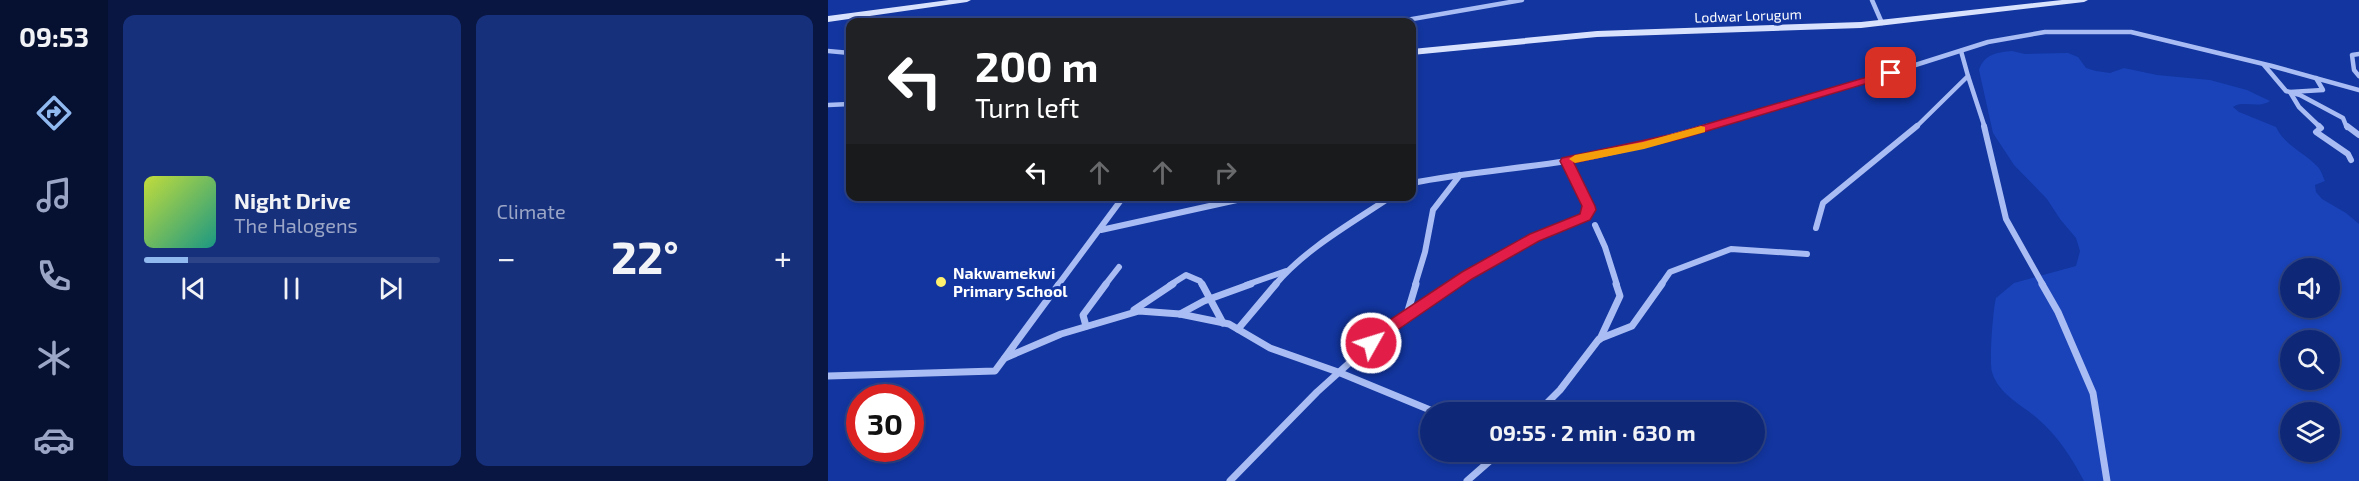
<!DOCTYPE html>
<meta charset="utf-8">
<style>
body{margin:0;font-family:"Exo 2",sans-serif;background:#17307c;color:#f1f3f6;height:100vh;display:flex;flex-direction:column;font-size:22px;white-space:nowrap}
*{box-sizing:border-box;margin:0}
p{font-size:20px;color:#9ba6c6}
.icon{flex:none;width:33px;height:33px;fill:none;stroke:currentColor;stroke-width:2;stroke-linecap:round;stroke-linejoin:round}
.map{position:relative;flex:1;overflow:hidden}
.side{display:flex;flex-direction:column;gap:15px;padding:15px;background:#081641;width:720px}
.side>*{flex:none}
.guide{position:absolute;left:18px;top:18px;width:570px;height:183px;border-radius:12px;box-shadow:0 3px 9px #0003,0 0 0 2px #2e4489;background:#202124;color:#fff;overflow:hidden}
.buttons{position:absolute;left:1452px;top:258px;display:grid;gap:12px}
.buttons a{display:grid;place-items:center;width:60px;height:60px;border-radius:50%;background:#0e2877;box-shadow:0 3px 9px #0003,0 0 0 2px #2e4489;font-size:30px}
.speed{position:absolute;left:18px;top:384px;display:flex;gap:12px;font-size:30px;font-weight:700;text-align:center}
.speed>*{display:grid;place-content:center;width:78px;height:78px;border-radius:50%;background:#0e2877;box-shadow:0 3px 9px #0003,0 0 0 2px #2e4489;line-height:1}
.speed .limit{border:9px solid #d22;background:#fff;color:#111}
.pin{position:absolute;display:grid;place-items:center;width:51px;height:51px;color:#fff;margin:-26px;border-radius:12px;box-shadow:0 3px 9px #0006}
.me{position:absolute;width:66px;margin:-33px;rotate:51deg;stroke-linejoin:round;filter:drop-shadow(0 0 4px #0008)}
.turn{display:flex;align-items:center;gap:21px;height:126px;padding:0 30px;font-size:27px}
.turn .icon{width:78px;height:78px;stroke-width:2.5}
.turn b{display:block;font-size:42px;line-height:51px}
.lanes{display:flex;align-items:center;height:57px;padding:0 30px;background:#0003;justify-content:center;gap:30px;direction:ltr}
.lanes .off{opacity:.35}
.big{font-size:45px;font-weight:700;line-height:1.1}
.side .widget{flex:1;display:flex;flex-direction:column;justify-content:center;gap:9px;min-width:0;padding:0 21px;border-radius:12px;background:#17307c}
.song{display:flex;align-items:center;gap:18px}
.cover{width:72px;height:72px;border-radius:9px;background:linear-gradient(135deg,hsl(70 70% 55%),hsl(170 70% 35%))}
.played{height:6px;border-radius:3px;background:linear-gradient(90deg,#90b9f0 15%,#2e4489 15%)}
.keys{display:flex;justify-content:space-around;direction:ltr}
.heat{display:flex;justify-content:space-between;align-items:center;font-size:33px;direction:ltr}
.side .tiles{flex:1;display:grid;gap:15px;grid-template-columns:repeat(2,1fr)}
.trip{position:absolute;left:592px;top:402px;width:345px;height:60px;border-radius:30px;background:#0e2877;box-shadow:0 3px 9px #0003,0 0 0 2px #2e4489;font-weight:700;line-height:60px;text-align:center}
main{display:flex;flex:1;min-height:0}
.dock{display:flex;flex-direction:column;width:108px;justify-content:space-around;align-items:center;background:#061030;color:#9ba6c6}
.dock .icon{width:42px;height:42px}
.dock .selected{color:#90b9f0}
.dock b{font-size:27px;color:#f1f3f6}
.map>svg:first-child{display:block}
</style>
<main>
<nav class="dock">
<b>09:53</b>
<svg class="icon selected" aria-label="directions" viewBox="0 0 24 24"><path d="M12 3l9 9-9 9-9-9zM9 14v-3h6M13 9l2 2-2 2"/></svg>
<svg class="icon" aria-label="music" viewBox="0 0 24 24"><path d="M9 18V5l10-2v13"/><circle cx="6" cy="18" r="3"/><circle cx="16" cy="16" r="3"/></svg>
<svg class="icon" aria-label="phone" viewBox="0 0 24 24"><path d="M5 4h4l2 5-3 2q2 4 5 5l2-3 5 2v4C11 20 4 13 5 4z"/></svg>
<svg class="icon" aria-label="climate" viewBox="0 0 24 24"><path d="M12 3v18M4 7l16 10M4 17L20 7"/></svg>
<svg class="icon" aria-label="car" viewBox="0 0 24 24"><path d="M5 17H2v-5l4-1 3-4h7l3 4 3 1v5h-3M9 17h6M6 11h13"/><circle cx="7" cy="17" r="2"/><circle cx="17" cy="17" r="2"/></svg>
</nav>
<section class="side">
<div class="tiles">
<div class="widget">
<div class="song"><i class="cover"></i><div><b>Night Drive</b><p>The Halogens</p></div></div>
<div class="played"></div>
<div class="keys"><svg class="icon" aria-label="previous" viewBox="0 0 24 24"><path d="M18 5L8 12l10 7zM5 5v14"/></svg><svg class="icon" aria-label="pause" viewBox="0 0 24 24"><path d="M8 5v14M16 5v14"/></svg><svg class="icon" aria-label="next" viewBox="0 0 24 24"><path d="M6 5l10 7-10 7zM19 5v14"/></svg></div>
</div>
<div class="widget"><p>Climate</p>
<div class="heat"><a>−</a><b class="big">22°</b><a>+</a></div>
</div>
</div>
</section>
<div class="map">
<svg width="1531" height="481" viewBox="0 0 1531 481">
<rect width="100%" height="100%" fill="#12359f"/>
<path fill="#1a43b9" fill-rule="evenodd" d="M 1184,51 L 1197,54 L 1240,53 L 1250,57 L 1258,68 L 1268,71 L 1282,73 L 1296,68 L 1329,75 L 1382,80 L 1419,90 L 1442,101 C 1431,109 1415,100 1405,107 L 1411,112 L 1448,127 C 1457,146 1476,152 1490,167 C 1494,172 1494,175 1497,181 L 1487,185 L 1488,192 L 1494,199 L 1518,213 L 1531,224 L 1531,481 L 1256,481 C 1244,458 1229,435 1209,418 C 1193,404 1171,395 1164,372 C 1161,362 1165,309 1168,298 L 1186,283 L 1248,266 L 1252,251 L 1248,238 L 1232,219 L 1219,199 L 1186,165 L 1165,133 L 1151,70 C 1156,54 1170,52 1184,51 ZM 1462,268 L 1502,268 L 1502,308 L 1462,308 ZM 1462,340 L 1502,340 L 1502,380 L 1462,380 ZM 1462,412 L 1502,412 L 1502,452 L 1462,452 Z"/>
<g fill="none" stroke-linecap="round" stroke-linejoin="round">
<g stroke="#a9bdf4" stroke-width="4.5">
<path d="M 1044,0 L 1054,23"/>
<path d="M 567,22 L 694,0"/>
<path d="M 0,51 L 22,53"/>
<path d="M 1531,54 L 1524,55 L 1526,70 L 1531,76"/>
<path d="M 1436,65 L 1458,91 L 1472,95 L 1515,118 L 1519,128"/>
<path d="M 1140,76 L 1157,128"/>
<path d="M 1488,78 L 1495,90 L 1462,92 L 1471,107 L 1493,128"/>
<path d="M 0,105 L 22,104"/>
<path d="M 876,128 L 1021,86 L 1160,42 L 1217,32 L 1303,32 L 1444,66 L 1531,90"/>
<path d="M 1087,128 L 1140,76 L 1133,51"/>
</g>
<g stroke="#a9bdf4" stroke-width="6">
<path d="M 1156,126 L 1178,219 L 1215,285"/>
<path d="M 1491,126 L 1493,128 L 1488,132 L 1520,154 L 1523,160"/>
<path d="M 1519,126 L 1531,135"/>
<path d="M 584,183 C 635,173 687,169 739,161 C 787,153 834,140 882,126"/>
<path d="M 767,225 L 777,247 L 789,285"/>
<path d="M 988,228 L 995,203 L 1089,126"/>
<path d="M 273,230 L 427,196"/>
<path d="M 230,285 L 296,196"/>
<path d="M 277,285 L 291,267"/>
<path d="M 342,285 L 358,275 L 372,281 L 374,285"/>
<path d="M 418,285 L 458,271"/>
<path d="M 447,285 C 478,248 524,223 564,196"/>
<path d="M 587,285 L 597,252 L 605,210 L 632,175"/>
<path d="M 625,285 L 707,237 L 757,217 L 761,206 L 739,161"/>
<path d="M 833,285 L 842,272 L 903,249 L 979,254"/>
</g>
<g stroke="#a9bdf4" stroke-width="7">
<path d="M 374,284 L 395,323"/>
<path d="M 1214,284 L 1230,312 L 1265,393 L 1279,481"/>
<path d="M 306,310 L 345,284"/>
<path d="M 352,314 L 376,301 L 423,284"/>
<path d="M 579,314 L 588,284"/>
<path d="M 258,326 L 255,315 L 278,284"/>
<path d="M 410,329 L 448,284"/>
<path d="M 772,339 L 792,296 L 788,284"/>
<path d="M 177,358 L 233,334 L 311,311 L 352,314 L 401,324 L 442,348 L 510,372 L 607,412"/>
<path d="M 0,376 L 167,371 L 231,284"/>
<path d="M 710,412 L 732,390 L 771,339 L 804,326 L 834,284"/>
<path d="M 402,481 L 489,392 L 559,329 L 627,284"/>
<path d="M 639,481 L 672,452"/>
</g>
<g fill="#d9e2fd" fill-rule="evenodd">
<path d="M 121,0 L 143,0 L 139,2 L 0,22 L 0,16 Z"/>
<path d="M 1234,0 L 1260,0 L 1256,2 L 1033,28 L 769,37 L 584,55 L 584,49 L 769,31 L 1033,22 Z"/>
</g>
</g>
<path fill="#e11d48" stroke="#92132f" stroke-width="1.5" d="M 1063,70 L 1067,71 L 1067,75 L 852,139 L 746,163 L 767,206 L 768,210 L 762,220 L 711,241 L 644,279 L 565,333 L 548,347 L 538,347 L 535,343 L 554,325 L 634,272 L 702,234 L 752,214 L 754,206 L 732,161 L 734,158 L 845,134 Z"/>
<path fill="#f59e0b" d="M 873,126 L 877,127 L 877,132 L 816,149 L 747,163 L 741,159 L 747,155 L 815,142 Z"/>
<circle fill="#fff06d" stroke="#12359f" stroke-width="2" cx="113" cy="282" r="6"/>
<g text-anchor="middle" stroke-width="6" stroke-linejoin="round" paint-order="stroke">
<g font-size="14" fill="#fff" stroke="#12359f">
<text transform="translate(920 16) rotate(-2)" y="5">Lodwar Lorugum</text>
</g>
<g font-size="16" font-weight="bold" fill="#fff" stroke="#12359f" text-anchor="start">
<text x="125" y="279">Nakwamekwi<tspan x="125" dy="18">Primary School</tspan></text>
</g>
</g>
</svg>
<div class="buttons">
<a><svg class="icon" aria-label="sound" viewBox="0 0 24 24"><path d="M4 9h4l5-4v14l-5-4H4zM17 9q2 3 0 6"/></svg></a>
<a><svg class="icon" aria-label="search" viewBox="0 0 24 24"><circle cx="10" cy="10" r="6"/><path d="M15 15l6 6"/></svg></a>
<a><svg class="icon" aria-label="layers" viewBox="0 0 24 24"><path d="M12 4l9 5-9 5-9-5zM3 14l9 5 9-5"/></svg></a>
</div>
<div class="speed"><div class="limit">30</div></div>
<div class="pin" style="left:1063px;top:73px;background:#d93025"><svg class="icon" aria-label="arrive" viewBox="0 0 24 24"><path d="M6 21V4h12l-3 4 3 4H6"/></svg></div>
<svg class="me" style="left:543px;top:343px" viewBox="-20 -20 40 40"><circle r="17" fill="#e11d48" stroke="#fff" stroke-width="3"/><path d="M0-11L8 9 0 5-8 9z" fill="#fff"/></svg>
<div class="trip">09:55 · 2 min · 630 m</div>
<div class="guide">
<div class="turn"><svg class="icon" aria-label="left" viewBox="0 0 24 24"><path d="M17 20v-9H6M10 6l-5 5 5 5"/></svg><div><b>200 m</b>Turn left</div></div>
<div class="lanes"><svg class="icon" aria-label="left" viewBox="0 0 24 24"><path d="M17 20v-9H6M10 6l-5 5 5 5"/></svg><svg class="icon off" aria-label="ahead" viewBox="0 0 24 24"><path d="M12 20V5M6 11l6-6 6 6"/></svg><svg class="icon off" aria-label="ahead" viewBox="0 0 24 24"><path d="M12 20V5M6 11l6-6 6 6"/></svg><svg class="icon off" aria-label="right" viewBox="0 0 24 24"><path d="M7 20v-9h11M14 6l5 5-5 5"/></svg></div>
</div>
</div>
</main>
